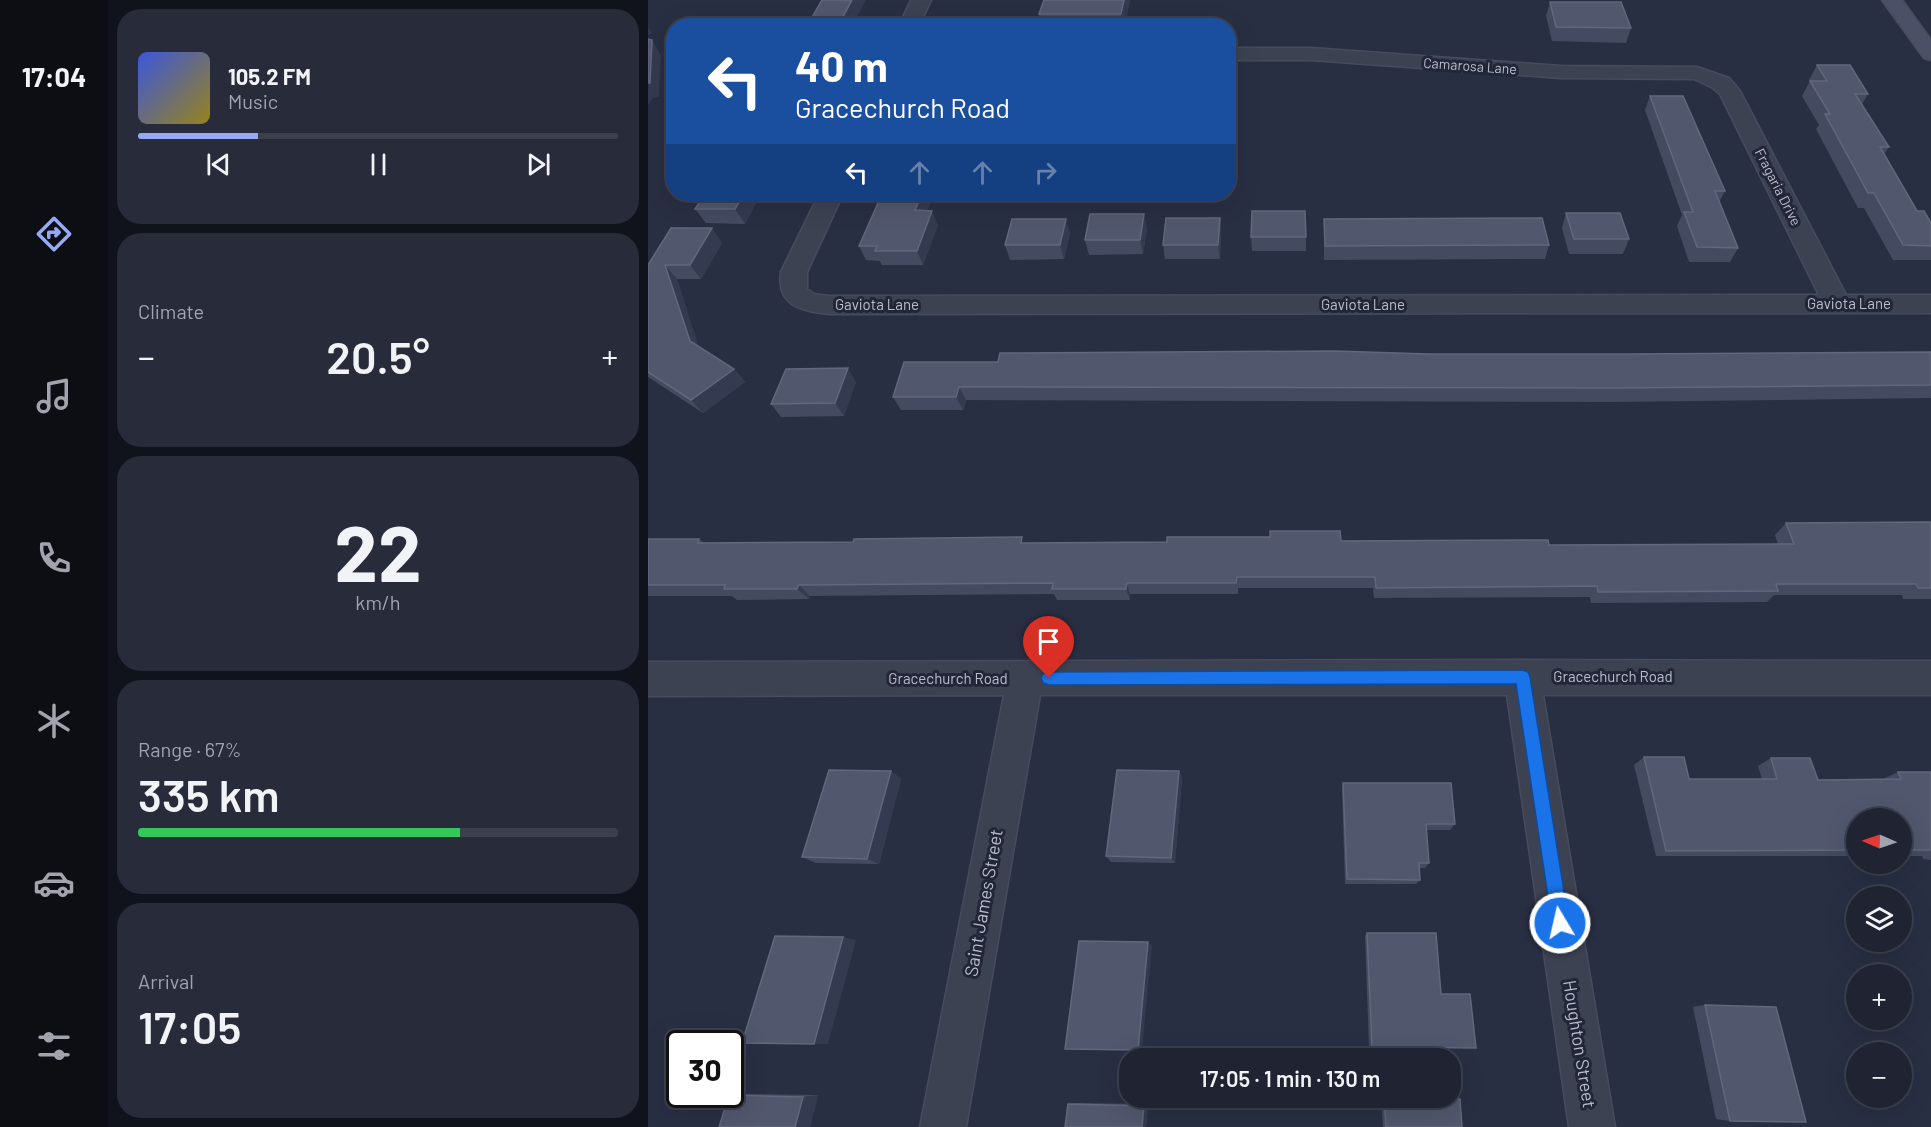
<!DOCTYPE html>
<meta charset="utf-8">
<style>
body{margin:0;font-family:Barlow,sans-serif;background:#272b3a;color:#f1f3f6;height:100vh;display:flex;flex-direction:column;font-size:22px;white-space:nowrap}
*{box-sizing:border-box;margin:0}
p{font-size:20px;color:#a1a4ac}
.icon{flex:none;width:33px;height:33px;fill:none;stroke:currentColor;stroke-width:2;stroke-linecap:round;stroke-linejoin:round}
.map{position:relative;flex:1;overflow:hidden}
.panel{display:flex;flex-direction:column;gap:9px;padding:9px;background:#11131c;width:540px}
.panel>*{flex:none}
.guide{position:absolute;left:18px;top:18px;width:570px;height:183px;border-radius:24px;box-shadow:0 6px 24px #0002,0 0 0 2px #3c404d;background:#1a4fa0;color:#fff;overflow:hidden}
.needle{width:39px;rotate:272deg}
.controls{position:absolute;left:1198px;top:808px;display:grid;gap:12px}
.controls a{display:grid;place-items:center;width:66px;height:66px;border-radius:50%;background:#1f2332;box-shadow:0 6px 24px #0002,0 0 0 2px #3c404d;font-size:30px}
.speed{position:absolute;left:18px;top:1030px;display:flex;gap:12px;font-size:30px;font-weight:700;text-align:center}
.speed>*{display:grid;place-content:center;width:78px;height:78px;border-radius:50%;background:#1f2332;box-shadow:0 6px 24px #0002,0 0 0 2px #3c404d;line-height:1}
.speed .limit{border:3px solid #111;border-radius:9px;background:#fff;color:#111}
.pin{position:absolute;display:grid;place-items:center;width:51px;height:51px;color:#fff;margin:-62px -26px;border-radius:50% 50% 50% 0;rotate:-45deg;box-shadow:0 0 6px #0007}
.pin .icon{rotate:45deg}
.me{position:absolute;width:66px;margin:-33px;rotate:351deg;stroke-linejoin:round;filter:drop-shadow(0 0 4px #0008)}
.turn{display:flex;align-items:center;gap:21px;height:126px;padding:0 30px;font-size:27px}
.turn .icon{width:78px;height:78px;stroke-width:2.5}
.turn b{display:block;font-size:42px;line-height:51px}
.lanes{display:flex;align-items:center;height:57px;padding:0 30px;background:#0003;justify-content:center;gap:30px;direction:ltr}
.lanes .off{opacity:.35}
.big{font-size:45px;font-weight:600;line-height:1.1}
.panel .tile{flex:1;display:flex;flex-direction:column;justify-content:center;gap:9px;min-width:0;padding:0 21px;border-radius:24px;background:#272b3a}
.panel .dial{align-items:center;gap:0}
.dial b{font-size:78px;line-height:1}
.song{display:flex;align-items:center;gap:18px}
.cover{width:72px;height:72px;border-radius:9px;background:linear-gradient(135deg,hsl(230 70% 55%),hsl(50 70% 35%))}
.played{height:6px;border-radius:3px;background:linear-gradient(90deg,#97a9f5 25%,#3c404d 25%)}
.keys{display:flex;justify-content:space-around;direction:ltr}
.heat{display:flex;justify-content:space-between;align-items:center;font-size:33px;direction:ltr}
.charge{height:9px;border-radius:4px;background:linear-gradient(90deg,#34c759 67%,#3c404d 0)}
.trip{position:absolute;left:471px;top:1048px;width:342px;height:60px;border-radius:24px;background:#1f2332;box-shadow:0 6px 24px #0002,0 0 0 2px #3c404d;font-weight:600;line-height:60px;text-align:center}
main{display:flex;flex:1;min-height:0}
.menu{display:flex;flex-direction:column;width:108px;justify-content:space-around;align-items:center;background:#0c0e14;color:#a1a4ac}
.menu .icon{width:42px;height:42px}
.menu .on{color:#97a9f5}
.menu b{font-size:27px;color:#f1f3f6}
.map>svg:first-child{display:block}
</style>
<main>
<nav class="menu">
<b>17:04</b>
<svg class="icon on" aria-label="directions" viewBox="0 0 24 24"><path d="M12 3l9 9-9 9-9-9zM9 14v-3h6M13 9l2 2-2 2"/></svg>
<svg class="icon" aria-label="music" viewBox="0 0 24 24"><path d="M9 18V5l10-2v13"/><circle cx="6" cy="18" r="3"/><circle cx="16" cy="16" r="3"/></svg>
<svg class="icon" aria-label="phone" viewBox="0 0 24 24"><path d="M5 4h4l2 5-3 2q2 4 5 5l2-3 5 2v4C11 20 4 13 5 4z"/></svg>
<svg class="icon" aria-label="climate" viewBox="0 0 24 24"><path d="M12 3v18M4 7l16 10M4 17L20 7"/></svg>
<svg class="icon" aria-label="car" viewBox="0 0 24 24"><path d="M5 17H2v-5l4-1 3-4h7l3 4 3 1v5h-3M9 17h6M6 11h13"/><circle cx="7" cy="17" r="2"/><circle cx="17" cy="17" r="2"/></svg>
<svg class="icon" aria-label="filters" viewBox="0 0 24 24"><path d="M4 7h16M4 17h16"/><circle cx="9" cy="7" r="2"/><circle cx="15" cy="17" r="2"/></svg>
</nav>
<section class="panel">
<div class="tile">
<div class="song"><i class="cover"></i><div><b>105.2 FM</b><p>Music</p></div></div>
<div class="played"></div>
<div class="keys"><svg class="icon" aria-label="previous" viewBox="0 0 24 24"><path d="M18 5L8 12l10 7zM5 5v14"/></svg><svg class="icon" aria-label="pause" viewBox="0 0 24 24"><path d="M8 5v14M16 5v14"/></svg><svg class="icon" aria-label="next" viewBox="0 0 24 24"><path d="M6 5l10 7-10 7zM19 5v14"/></svg></div>
</div>
<div class="tile"><p>Climate</p>
<div class="heat"><a>−</a><b class="big">20.5°</b><a>+</a></div>
</div>
<div class="tile dial"><b>22</b><p>km/h</p></div>
<div class="tile"><p>Range · 67%</p><b class="big">335 km</b><div class="charge"></div></div>
<div class="tile"><p>Arrival</p><b class="big">17:05</b></div>
</section>
<div class="map">
<svg width="1283" height="1127" viewBox="0 0 1283 1127">
<rect width="100%" height="100%" fill="#292f43"/>
<g fill="none" stroke-linecap="round" stroke-linejoin="round">
<defs>
<g id="street">
<path d="M 263,0 L 283,0 L 271,26 L 251,26 Z"/>
<path d="M 580,48 L 663,48 L 913,66 L 1049,67 L 1081,78 L 1092,91 L 1198,295 L 1283,295 L 1283,313 L 181,314 C 154,311 128,306 133,272 L 171,194 L 195,194 L 159,272 L 159,289 L 166,294 L 181,296 L 1171,295 L 1072,94 L 1065,88 L 1046,79 L 913,78 L 663,60 L 580,60 Z"/>
<path d="M 874,660 L 1283,661 L 1283,695 L 895,695 L 967,1127 L 921,1127 L 859,695 L 392,695 L 318,1127 L 272,1127 L 356,695 L 0,696 L 0,662 Z"/>
</g>
<path id="secondary" d="M 1234,0 L 1254,0 L 1283,40 L 1283,60 L 1276,58 Z"/>
</defs>
<use href="#street" stroke="#474b5c" stroke-width="3"/>
<use href="#secondary" stroke="#474b5c" stroke-width="3"/>
<use href="#street" fill="#3d4253" fill-rule="evenodd"/>
<use href="#secondary" fill="#4b5066" fill-rule="evenodd"/>
</g>
<g fill="#444b61">
<path d="M 396,0 L 481,0 L 482,1 L 476,26 L 394,26 L 391,14 Z"/>
<path d="M 902,2 L 983,28 L 978,43 L 904,41 L 898,16 Z"/>
<path d="M 1169,65 L 1220,94 L 1214,104 L 1241,147 L 1236,154 L 1269,211 L 1283,223 L 1283,260 L 1245,260 L 1216,208 L 1210,208 L 1168,129 L 1171,125 L 1154,96 L 1162,81 L 1161,80 Z"/>
<path d="M 1002,96 L 1077,191 L 1071,202 L 1090,248 L 1082,262 L 1041,262 L 1029,226 L 1034,215 L 997,110 Z"/>
<path d="M 113,194 L 97,224 L 58,223 L 47,209 Z"/>
<path d="M 234,194 L 285,194 L 279,211 L 290,225 L 275,265 L 234,265 L 232,261 L 218,260 L 211,246 Z"/>
<path d="M 918,213 L 981,239 L 975,254 L 921,254 L 914,228 Z"/>
<path d="M 572,218 L 573,232 L 572,259 L 517,259 L 515,245 Z"/>
<path d="M 676,219 L 901,245 L 897,259 L 676,260 Z"/>
<path d="M 499,228 L 495,254 L 441,255 L 437,240 Z"/>
<path d="M 422,233 L 416,259 L 362,260 L 357,245 Z"/>
<path d="M 603,237 L 658,237 L 658,251 L 604,251 Z"/>
<path d="M 74,243 L 53,279 L 29,279 L 50,346 L 86,369 L 97,382 L 55,413 L 0,377 L 0,265 Z"/>
<path d="M 1283,352 L 1283,398 L 961,402 L 318,400 L 315,410 L 253,410 L 245,397 L 350,362 L 780,354 L 984,354 Z"/>
<path d="M 208,382 L 196,416 L 133,417 L 123,404 Z"/>
<path d="M 1283,522 L 1283,599 L 1255,599 L 1254,595 L 1126,595 L 1119,602 L 943,603 L 942,597 L 726,598 L 725,588 L 590,588 L 590,594 L 482,594 L 482,600 L 409,600 L 406,594 L 162,596 L 161,599 L 89,600 L 84,596 L 0,596 L 0,539 L 51,539 L 56,543 L 377,543 L 693,541 L 901,545 L 1130,544 L 1127,535 L 1138,523 Z"/>
<path d="M 996,757 L 1041,779 L 1114,779 L 1110,766 L 1123,758 L 1170,780 L 1235,779 L 1250,772 L 1283,772 L 1283,860 L 1275,859 L 1274,856 L 1254,856 L 1254,819 L 1209,819 L 1209,856 L 1008,856 L 986,765 Z"/>
<path d="M 243,771 L 253,779 L 231,864 L 168,863 L 154,857 Z"/>
<path d="M 531,771 L 534,778 L 527,863 L 463,862 L 458,856 Z"/>
<path d="M 695,783 L 807,824 L 802,830 L 779,830 L 781,863 L 777,868 L 771,868 L 772,880 L 768,884 L 697,884 L 694,791 Z"/>
<path d="M 719,933 L 793,994 L 828,1048 L 721,1047 L 717,936 Z"/>
<path d="M 1057,1005 L 1082,1121 L 1068,1119 L 1045,1007 Z"/>
<path d="M 98,1094 L 170,1095 L 162,1127 L 71,1127 L 81,1095 Z"/>
<path d="M 733,1098 L 807,1098 L 812,1099 L 814,1127 L 735,1127 Z"/>
<path d="M 427,1103 L 500,1104 L 498,1127 L 420,1104 Z"/>
</g>
<g fill="#343a50">
<path d="M 204,0 L 218,0 L 204,26 L 190,26 Z"/>
<path d="M 476,0 L 481,0 L 482,1 L 476,26 L 475,26 L 473,14 Z"/>
<path d="M 0,27 L 4,33 L 0,35 Z"/>
<path d="M 4,40 L 13,55 L 11,97 L 5,98 L 0,105 L 0,83 Z"/>
<path d="M 96,194 L 113,194 L 97,224 L 87,209 Z"/>
<path d="M 274,194 L 285,194 L 273,225 L 267,210 Z"/>
<path d="M 284,211 L 290,225 L 275,265 L 269,251 Z"/>
<path d="M 496,214 L 499,228 L 495,254 L 492,240 Z"/>
<path d="M 572,218 L 573,232 L 572,259 L 570,245 Z"/>
<path d="M 418,219 L 422,233 L 416,259 L 412,245 Z"/>
<path d="M 64,228 L 74,243 L 53,279 L 42,265 Z"/>
<path d="M 17,265 L 29,279 L 53,354 L 42,341 Z"/>
<path d="M 200,368 L 208,382 L 196,416 L 187,403 Z"/>
<path d="M 86,369 L 97,382 L 55,413 L 43,400 Z"/>
<path d="M 311,387 L 318,400 L 315,410 L 308,397 Z"/>
<path d="M 479,583 L 482,594 L 482,600 L 478,589 Z"/>
<path d="M 151,585 L 162,596 L 161,599 L 149,589 Z"/>
<path d="M 243,771 L 253,779 L 231,864 L 219,859 Z"/>
<path d="M 531,771 L 534,778 L 527,863 L 523,858 Z"/>
<path d="M 195,937 L 208,940 L 180,1044 L 166,1044 Z"/>
<path d="M 500,942 L 504,946 L 494,1050 L 490,1050 Z"/>
<path d="M 170,1095 L 162,1127 L 147,1127 L 155,1097 Z"/>
<path d="M 500,1104 L 498,1127 L 494,1127 L 496,1106 Z"/>
</g>
<g fill="#51576d" stroke="#61677c" stroke-width="1.5">
<path d="M 174,0 L 204,0 L 190,26 L 159,26 Z"/>
<path d="M 396,0 L 476,0 L 473,14 L 391,14 Z"/>
<path d="M 902,2 L 973,2 L 983,28 L 908,27 Z"/>
<path d="M 0,39 L 4,40 L 2,83 L 0,83 Z"/>
<path d="M 1169,65 L 1202,65 L 1220,94 L 1207,94 L 1241,147 L 1232,147 L 1269,211 L 1276,211 L 1283,223 L 1283,246 L 1255,245 L 1226,193 L 1220,193 L 1177,114 L 1182,114 L 1162,81 L 1179,81 Z"/>
<path d="M 1002,96 L 1035,96 L 1077,191 L 1067,191 L 1090,248 L 1049,247 L 1036,212 L 1045,212 Z"/>
<path d="M 57,194 L 96,194 L 87,209 L 47,209 Z"/>
<path d="M 234,194 L 274,194 L 267,210 L 284,211 L 269,251 L 227,251 L 229,246 L 211,246 Z"/>
<path d="M 604,211 L 657,211 L 658,237 L 603,237 Z"/>
<path d="M 918,213 L 972,213 L 981,239 L 926,239 Z"/>
<path d="M 442,214 L 496,214 L 492,240 L 437,240 Z"/>
<path d="M 518,218 L 572,218 L 570,245 L 515,245 Z"/>
<path d="M 894,218 L 901,245 L 677,246 L 676,219 Z"/>
<path d="M 364,219 L 418,219 L 412,245 L 357,245 Z"/>
<path d="M 23,228 L 64,228 L 42,265 L 17,265 L 42,341 L 86,369 L 43,400 L 0,372 L 0,265 Z"/>
<path d="M 686,351 L 780,354 L 984,354 L 1283,352 L 1283,385 L 968,388 L 311,387 L 308,397 L 245,397 L 256,362 L 350,362 L 352,353 Z"/>
<path d="M 200,368 L 187,403 L 123,404 L 138,369 Z"/>
<path d="M 1283,522 L 1283,588 L 1270,588 L 1268,584 L 1128,584 L 1130,591 L 950,592 L 949,586 L 728,588 L 727,577 L 589,577 L 588,583 L 479,583 L 478,589 L 404,589 L 405,583 L 151,585 L 149,589 L 76,589 L 77,585 L 0,585 L 0,539 L 51,539 L 50,543 L 205,542 L 206,539 L 374,537 L 373,543 L 519,542 L 519,537 L 622,537 L 622,531 L 692,531 L 693,541 L 900,540 L 901,545 L 1146,544 L 1138,523 Z"/>
<path d="M 996,757 L 1036,757 L 1041,779 L 1129,779 L 1123,758 L 1162,758 L 1170,780 L 1253,779 L 1250,772 L 1283,772 L 1283,850 L 1254,850 L 1254,819 L 1209,819 L 1209,850 L 1018,851 Z"/>
<path d="M 181,770 L 243,771 L 219,859 L 154,857 Z"/>
<path d="M 469,770 L 531,771 L 523,858 L 458,856 Z"/>
<path d="M 695,783 L 803,783 L 807,824 L 778,824 L 781,863 L 771,863 L 772,880 L 699,879 Z"/>
<path d="M 719,933 L 788,933 L 793,994 L 822,994 L 828,1048 L 724,1047 Z"/>
<path d="M 127,936 L 195,937 L 166,1044 L 94,1043 Z"/>
<path d="M 431,941 L 500,942 L 490,1050 L 417,1049 Z"/>
<path d="M 1057,1005 L 1128,1007 L 1158,1122 L 1082,1121 Z"/>
<path d="M 81,1095 L 155,1097 L 147,1127 L 71,1127 Z"/>
<path d="M 736,1098 L 812,1099 L 814,1127 L 738,1127 Z"/>
<path d="M 420,1104 L 496,1106 L 494,1127 L 417,1127 Z"/>
</g>
<path fill="#1a73e8" stroke="#114b97" stroke-width="1.5" d="M 874,670 L 880,672 L 882,677 L 921,923 L 918,929 L 912,932 L 906,929 L 904,923 L 868,684 L 401,685 L 395,683 L 393,678 L 395,674 L 401,672 Z"/>
<g text-anchor="middle" stroke-width="6" stroke-linejoin="round" paint-order="stroke">
<g font-size="14" fill="#babecc" stroke="#222638">
<text transform="translate(822 66) rotate(4)" y="5">Camarosa Lane</text>
<text transform="translate(1130 187) rotate(63)" y="5">Fragaria Drive</text>
</g>
<g font-size="15" fill="#babecc" stroke="#222638">
<text x="1201" y="309">Gaviota Lane</text>
<text x="229" y="310">Gaviota Lane</text>
<text x="715" y="310">Gaviota Lane</text>
<text x="965" y="682">Gracechurch Road</text>
<text x="300" y="684">Gracechurch Road</text>
</g>
<g font-size="18" fill="#babecc" stroke="#222638">
<text transform="translate(336 903) rotate(-80)" y="6">Saint James Street</text>
<text transform="translate(931 1044) rotate(81)" y="6">Houghton Street</text>
</g>
</g>
</svg>
<div class="controls">
<a><svg class="needle" viewBox="-14 -14 28 28"><path d="M0-13l5 13h-10z" fill="#e53935"/><path d="M0 13l5-13h-10z" fill="#a1a4ac"/></svg></a>
<a><svg class="icon" aria-label="layers" viewBox="0 0 24 24"><path d="M12 4l9 5-9 5-9-5zM3 14l9 5 9-5"/></svg></a>
<a>+</a>
<a>−</a>
</div>
<div class="speed"><div class="limit">30</div></div>
<div class="pin" style="left:401px;top:678px;background:#d93025"><svg class="icon" aria-label="arrive" viewBox="0 0 24 24"><path d="M6 21V4h12l-3 4 3 4H6"/></svg></div>
<svg class="me" style="left:912px;top:923px" viewBox="-20 -20 40 40"><circle r="17" fill="#1a73e8" stroke="#fff" stroke-width="3"/><path d="M0-11L8 9 0 5-8 9z" fill="#fff"/></svg>
<div class="trip">17:05 · 1 min · 130 m</div>
<div class="guide">
<div class="turn"><svg class="icon" aria-label="left" viewBox="0 0 24 24"><path d="M17 20v-9H6M10 6l-5 5 5 5"/></svg><div><b>40 m</b>Gracechurch Road</div></div>
<div class="lanes"><svg class="icon" aria-label="left" viewBox="0 0 24 24"><path d="M17 20v-9H6M10 6l-5 5 5 5"/></svg><svg class="icon off" aria-label="ahead" viewBox="0 0 24 24"><path d="M12 20V5M6 11l6-6 6 6"/></svg><svg class="icon off" aria-label="ahead" viewBox="0 0 24 24"><path d="M12 20V5M6 11l6-6 6 6"/></svg><svg class="icon off" aria-label="right" viewBox="0 0 24 24"><path d="M7 20v-9h11M14 6l5 5-5 5"/></svg></div>
</div>
</div>
</main>
